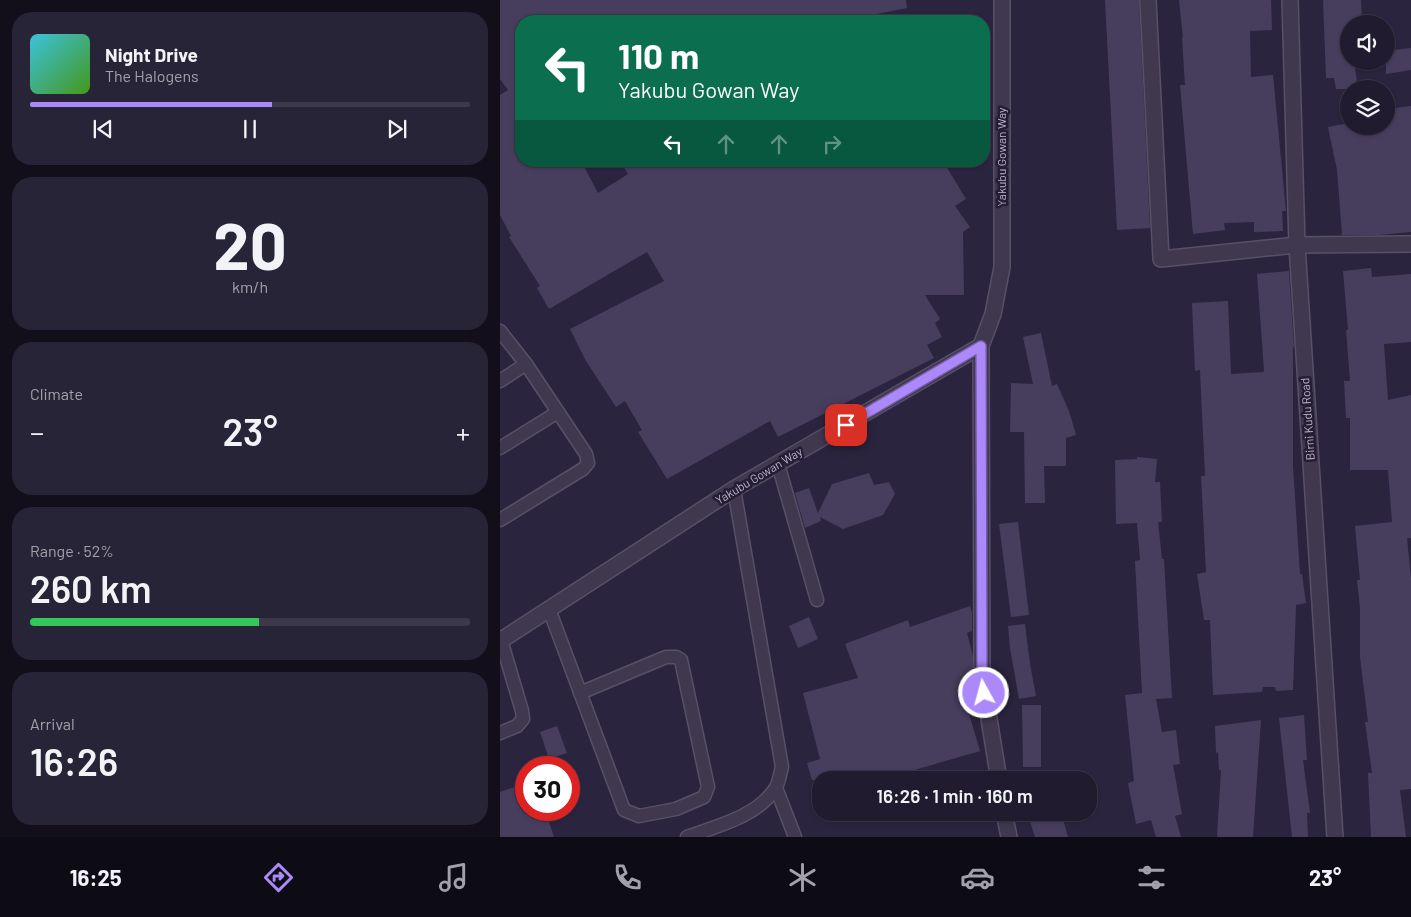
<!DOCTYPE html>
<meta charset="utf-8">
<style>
body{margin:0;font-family:Barlow,sans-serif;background:#282437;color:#f1f3f6;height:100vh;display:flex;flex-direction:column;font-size:19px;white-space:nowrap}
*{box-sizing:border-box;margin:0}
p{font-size:16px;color:#a2a1aa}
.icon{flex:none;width:28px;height:28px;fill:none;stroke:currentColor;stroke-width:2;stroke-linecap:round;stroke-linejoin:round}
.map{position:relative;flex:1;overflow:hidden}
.panel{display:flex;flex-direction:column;gap:12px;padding:12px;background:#120f1a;width:500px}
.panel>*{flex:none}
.guide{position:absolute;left:15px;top:15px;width:475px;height:152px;border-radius:20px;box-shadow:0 1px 4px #0004,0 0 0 1px #3d394b;background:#0b6e4f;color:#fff;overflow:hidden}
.controls{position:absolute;left:840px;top:15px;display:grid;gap:10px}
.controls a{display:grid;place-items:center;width:55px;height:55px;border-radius:50%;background:#201b2f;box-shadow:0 1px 4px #0004,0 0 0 1px #3d394b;font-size:25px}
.speed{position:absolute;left:15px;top:756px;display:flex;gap:10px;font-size:25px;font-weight:700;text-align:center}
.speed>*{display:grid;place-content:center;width:65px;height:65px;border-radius:50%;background:#201b2f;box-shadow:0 1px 4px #0004,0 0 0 1px #3d394b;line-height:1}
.speed .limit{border:8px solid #d22;background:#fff;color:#111}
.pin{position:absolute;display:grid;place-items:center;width:42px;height:42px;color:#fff;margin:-21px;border-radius:10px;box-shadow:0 2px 8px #0006}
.me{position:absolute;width:55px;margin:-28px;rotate:353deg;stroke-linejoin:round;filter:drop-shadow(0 0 4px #0008)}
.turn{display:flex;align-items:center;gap:18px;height:105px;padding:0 20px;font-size:22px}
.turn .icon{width:65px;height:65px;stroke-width:2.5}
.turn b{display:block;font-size:35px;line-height:42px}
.lanes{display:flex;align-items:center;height:48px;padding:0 20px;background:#0003;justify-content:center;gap:25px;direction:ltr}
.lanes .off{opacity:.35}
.big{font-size:38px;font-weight:600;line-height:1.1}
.panel .widget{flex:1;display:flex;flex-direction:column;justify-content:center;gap:8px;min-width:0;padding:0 18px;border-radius:20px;background:#282437}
.panel .dial{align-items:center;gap:0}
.dial b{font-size:65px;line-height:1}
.song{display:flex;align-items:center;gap:15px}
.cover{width:60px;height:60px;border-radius:8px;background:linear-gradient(135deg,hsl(190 70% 55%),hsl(100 70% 35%))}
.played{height:5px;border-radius:2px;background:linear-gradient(90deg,#ac89fa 55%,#3d394b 55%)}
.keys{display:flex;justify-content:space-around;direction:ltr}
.heat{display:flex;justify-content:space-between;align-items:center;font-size:28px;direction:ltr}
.charge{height:8px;border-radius:4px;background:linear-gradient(90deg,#34c759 52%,#3d394b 0)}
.trip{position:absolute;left:312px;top:771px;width:285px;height:50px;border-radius:20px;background:#201b2f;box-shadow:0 1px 4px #0004,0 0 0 1px #3d394b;font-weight:600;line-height:50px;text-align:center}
.tabs{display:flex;height:80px;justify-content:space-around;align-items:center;background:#0d0b13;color:#a2a1aa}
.tabs .icon{width:35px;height:35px}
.tabs .selected{color:#ac89fa}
.tabs b{font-size:22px;color:#f1f3f6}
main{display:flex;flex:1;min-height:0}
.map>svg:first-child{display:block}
</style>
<main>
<section class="panel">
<div class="widget">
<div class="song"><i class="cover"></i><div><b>Night Drive</b><p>The Halogens</p></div></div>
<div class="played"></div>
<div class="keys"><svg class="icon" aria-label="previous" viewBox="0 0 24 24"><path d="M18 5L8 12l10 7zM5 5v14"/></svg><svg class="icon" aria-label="pause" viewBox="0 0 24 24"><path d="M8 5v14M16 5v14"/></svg><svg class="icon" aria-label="next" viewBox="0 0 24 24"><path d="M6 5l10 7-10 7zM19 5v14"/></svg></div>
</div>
<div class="widget dial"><b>20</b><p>km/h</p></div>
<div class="widget"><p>Climate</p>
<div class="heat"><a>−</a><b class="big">23°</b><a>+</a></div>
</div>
<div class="widget"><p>Range · 52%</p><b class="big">260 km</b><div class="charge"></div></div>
<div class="widget"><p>Arrival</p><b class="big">16:26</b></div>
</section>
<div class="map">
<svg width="911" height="837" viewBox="0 0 911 837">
<rect width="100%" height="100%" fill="#2b243f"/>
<g fill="#473e5e">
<path d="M 0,0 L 406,0 L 407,8 L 341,21 L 21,21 L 21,161 L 81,161 L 98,193 L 128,174 L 120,161 L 443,161 L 466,199 L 455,206 L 470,227 L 463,232 L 464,295 L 425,295 L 440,319 L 435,323 L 442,337 L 427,345 L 434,358 L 278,437 L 270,421 L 167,479 L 138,432 L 142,430 L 125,401 L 116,407 L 86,361 L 70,329 L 164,281 L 147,252 L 49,309 L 37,288 L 40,286 L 9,237 L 11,236 L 0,215 L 0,95 L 8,90 L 0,79 Z"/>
<path d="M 605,0 L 639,0 L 650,228 L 617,230 Z"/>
<path d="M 679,0 L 771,0 L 772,30 L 750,31 L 751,77 L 773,75 L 786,211 L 782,211 L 783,231 L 754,232 L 754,222 L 724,223 L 725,230 L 693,234 L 680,85 L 685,85 L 682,38 L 683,38 Z"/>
<path d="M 823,0 L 861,0 L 862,24 L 849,24 L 849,61 L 854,61 L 858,89 L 836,89 L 834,78 L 826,78 Z"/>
<path d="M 911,48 L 911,70 L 886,74 L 886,51 Z"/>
<path d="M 911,106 L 911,232 L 879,235 L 842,235 L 837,170 L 828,127 L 849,123 L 849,126 L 889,126 L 887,109 Z"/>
<path d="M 871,268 L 872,277 L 911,274 L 911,342 L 884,344 L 888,400 L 911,395 L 911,538 L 907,538 L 911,578 L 911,789 L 900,790 L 906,837 L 871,837 L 868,773 L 872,773 L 865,722 L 868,722 L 860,657 L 860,608 L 857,580 L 860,580 L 855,526 L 892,522 L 888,470 L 850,470 L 850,418 L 846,418 L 844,381 L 850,381 L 846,330 L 848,330 L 843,271 Z"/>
<path d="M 789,271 L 794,347 L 793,347 L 793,466 L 800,574 L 802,574 L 806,603 L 796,605 L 793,690 L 776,691 L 775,687 L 763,687 L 762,692 L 713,695 L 710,620 L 704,620 L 697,574 L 706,572 L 701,476 L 705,476 L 700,370 L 695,371 L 692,303 L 728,301 L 731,374 L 763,372 L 764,371 L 757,274 Z"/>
<path d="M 541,333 L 552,386 L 557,384 L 569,411 L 576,435 L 566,438 L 566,466 L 544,466 L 545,503 L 525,503 L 524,432 L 510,432 L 511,383 L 533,384 L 523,337 Z"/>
<path d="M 637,457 L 657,459 L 655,482 L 660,482 L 662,522 L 658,522 L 662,559 L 664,559 L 672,698 L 656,699 L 662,732 L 676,730 L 680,764 L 673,765 L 682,814 L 675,816 L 681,837 L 656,837 L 651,820 L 636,824 L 628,783 L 634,781 L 625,695 L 642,693 L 635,561 L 640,560 L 637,523 L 616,524 L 615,460 L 637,459 Z"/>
<path d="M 369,473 L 374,485 L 389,482 L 395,494 L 383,515 L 343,529 L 320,517 L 321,521 L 305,528 L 295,493 L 309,488 L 318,513 L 332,484 Z"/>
<path d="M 518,522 L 529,615 L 511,617 L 499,524 Z"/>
<path d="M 470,606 L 472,612 L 472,631 L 467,633 L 473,656 L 473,677 L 478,711 L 469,714 L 480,751 L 380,780 L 312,780 L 307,763 L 320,759 L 303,693 L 358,678 L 345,644 L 408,620 L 410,627 Z"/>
<path d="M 309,617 L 318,639 L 298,648 L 289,626 Z"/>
<path d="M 525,624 L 530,664 L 536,696 L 519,699 L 510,648 L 508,626 Z"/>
<path d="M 522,705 L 541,705 L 541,767 L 523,767 Z"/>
<path d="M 804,715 L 807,760 L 803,760 L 810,813 L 807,813 L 808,837 L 792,837 L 779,718 Z"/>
<path d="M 761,720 L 753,837 L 717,837 L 721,770 L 719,770 L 718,752 L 716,753 L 715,726 Z"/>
<path d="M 57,726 L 67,753 L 49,759 L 40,732 Z"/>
<path d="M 26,783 L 26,810 L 45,810 L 54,837 L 0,837 L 0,792 Z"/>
<path d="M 527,812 L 561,812 L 568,837 L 535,837 Z"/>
</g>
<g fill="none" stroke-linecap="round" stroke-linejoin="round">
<defs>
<g id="service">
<path d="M 0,331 L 26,364 L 86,454 L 88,463 L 83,469 L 0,520"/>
<path d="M 0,381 L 26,364"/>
<path d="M 0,448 L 58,412"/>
<path d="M 278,464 L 317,600"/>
<path d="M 49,609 L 124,810 L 139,816 L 176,809 L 204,797 L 208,787 L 181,660 L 176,657 L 166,657 L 80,693"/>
<path d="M 0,733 L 17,726 L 23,719 L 22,711 L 1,640"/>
<path d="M 276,788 L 295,837"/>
<path d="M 187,837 C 217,826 256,817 275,789 C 279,783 280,774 282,767 L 234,489"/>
</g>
<g id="minor">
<path d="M 648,0 L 661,259 L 797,245 L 911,244"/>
<path d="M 790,0 L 797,245 L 835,837"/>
<path d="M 481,346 L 482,676 L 499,780"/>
<path d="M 0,641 L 234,489 L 481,346 L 493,314 L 502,267 L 502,0"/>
<path d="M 504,812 L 509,837"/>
</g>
</defs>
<use href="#service" stroke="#575067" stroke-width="15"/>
<use href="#minor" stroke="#575067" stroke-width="18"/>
<use href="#service" stroke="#3f384f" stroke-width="12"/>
<use href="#minor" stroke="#3f384f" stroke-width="15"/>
</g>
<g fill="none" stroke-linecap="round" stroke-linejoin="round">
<defs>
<path id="route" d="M 346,425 L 481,346 L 482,676 L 484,693"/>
</defs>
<use href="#route" stroke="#7059a2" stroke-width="12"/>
<use href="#route" stroke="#ac89fa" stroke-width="9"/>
</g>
<g text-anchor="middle" stroke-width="5" stroke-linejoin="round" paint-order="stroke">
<g font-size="12" fill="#bbb4ca" stroke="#241d34">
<text transform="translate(502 157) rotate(-90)" y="4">Yakubu Gowan Way</text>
<text transform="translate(808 419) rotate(-94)" y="4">Birni Kudu Road</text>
<text transform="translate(259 476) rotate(-31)" y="4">Yakubu Gowan Way</text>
</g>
</g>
</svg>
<div class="controls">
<a><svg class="icon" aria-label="sound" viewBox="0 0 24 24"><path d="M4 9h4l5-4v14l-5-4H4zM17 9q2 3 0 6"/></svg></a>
<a><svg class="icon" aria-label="layers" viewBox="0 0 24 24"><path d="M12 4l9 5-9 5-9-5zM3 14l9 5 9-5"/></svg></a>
</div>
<div class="speed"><div class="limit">30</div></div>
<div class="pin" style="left:346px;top:425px;background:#d93025"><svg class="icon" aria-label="arrive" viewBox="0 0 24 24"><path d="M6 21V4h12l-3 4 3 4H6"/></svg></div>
<svg class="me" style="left:484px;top:693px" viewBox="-20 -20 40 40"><circle r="17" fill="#ac89fa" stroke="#fff" stroke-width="3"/><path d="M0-11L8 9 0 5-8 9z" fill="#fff"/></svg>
<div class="trip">16:26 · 1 min · 160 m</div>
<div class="guide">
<div class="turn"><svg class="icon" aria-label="left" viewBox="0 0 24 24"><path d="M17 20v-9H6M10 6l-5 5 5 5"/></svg><div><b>110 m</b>Yakubu Gowan Way</div></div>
<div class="lanes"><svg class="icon" aria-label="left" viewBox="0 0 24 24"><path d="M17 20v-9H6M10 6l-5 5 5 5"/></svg><svg class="icon off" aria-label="ahead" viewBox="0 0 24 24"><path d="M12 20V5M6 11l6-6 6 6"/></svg><svg class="icon off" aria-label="ahead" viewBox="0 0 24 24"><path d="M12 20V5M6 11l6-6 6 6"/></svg><svg class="icon off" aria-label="right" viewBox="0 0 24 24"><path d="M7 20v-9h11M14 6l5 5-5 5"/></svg></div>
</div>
</div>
</main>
<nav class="tabs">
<b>16:25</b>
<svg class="icon selected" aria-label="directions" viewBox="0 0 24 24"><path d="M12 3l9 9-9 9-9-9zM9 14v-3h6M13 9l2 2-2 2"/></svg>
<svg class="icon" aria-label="music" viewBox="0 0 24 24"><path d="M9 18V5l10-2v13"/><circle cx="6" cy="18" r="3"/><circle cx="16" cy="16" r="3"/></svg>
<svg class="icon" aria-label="phone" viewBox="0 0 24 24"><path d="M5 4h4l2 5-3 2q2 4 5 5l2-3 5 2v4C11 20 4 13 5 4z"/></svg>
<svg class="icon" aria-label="climate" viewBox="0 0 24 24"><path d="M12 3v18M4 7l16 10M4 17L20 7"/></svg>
<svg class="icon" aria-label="car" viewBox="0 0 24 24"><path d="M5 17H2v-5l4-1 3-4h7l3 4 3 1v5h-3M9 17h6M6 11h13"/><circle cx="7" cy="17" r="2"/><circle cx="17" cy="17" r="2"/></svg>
<svg class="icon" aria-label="filters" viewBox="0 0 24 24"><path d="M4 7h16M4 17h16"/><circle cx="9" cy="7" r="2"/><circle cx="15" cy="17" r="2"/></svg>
<b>23°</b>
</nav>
